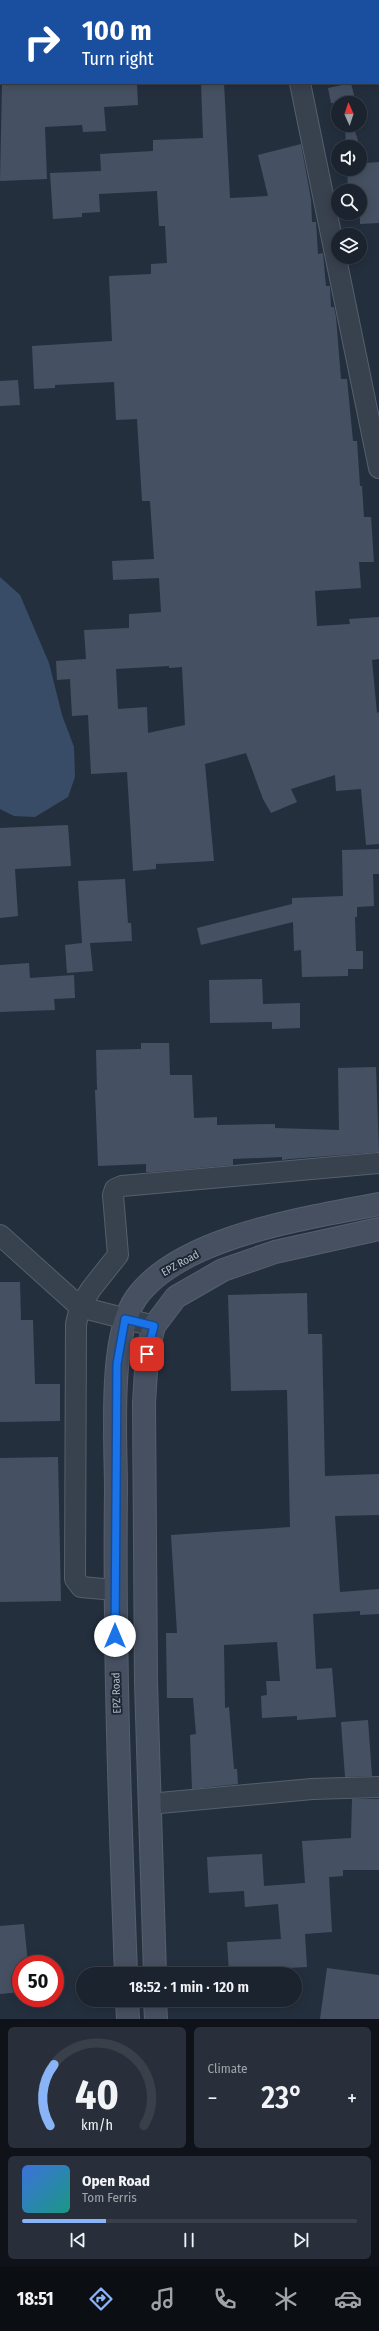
<!DOCTYPE html>
<meta charset="utf-8">
<style>
body{margin:0;font-family:"Fira Sans Condensed",sans-serif;background:#282f3a;color:#f1f3f6;height:100vh;display:flex;flex-direction:column;font-size:15px;white-space:nowrap}
*{box-sizing:border-box;margin:0}
p{font-size:13px;color:#a0a4aa}
.icon{flex:none;width:22px;height:22px;fill:none;stroke:currentColor;stroke-width:2;stroke-linecap:round;stroke-linejoin:round}
.map{position:relative;height:2019px;overflow:hidden}
.details{display:flex;flex-direction:column;gap:8px;padding:8px;background:#0f1319;flex:1}
.details>*{flex:none}
.top-card{position:absolute;left:0px;top:0px;width:379px;height:84px;box-shadow:0 2px 10px #0003,0 0 0 1px #39404a;background:#1a4fa0;color:#fff;overflow:hidden}
.needle{width:26px;rotate:357deg}
.fabs{position:absolute;left:331px;top:96px;display:grid;gap:8px}
.fabs a{display:grid;place-items:center;width:36px;height:36px;border-radius:50%;background:#1b232e;box-shadow:0 2px 10px #0003,0 0 0 1px #39404a;font-size:20px}
.speed{position:absolute;left:12px;top:1955px;display:flex;gap:8px;font-size:20px;font-weight:700;text-align:center}
.speed>*{display:grid;place-content:center;width:52px;height:52px;border-radius:50%;background:#1b232e;box-shadow:0 2px 10px #0003,0 0 0 1px #39404a;line-height:1}
.speed .limit{border:6px solid #d22;background:#fff;color:#111}
.pin{position:absolute;display:grid;place-items:center;width:34px;height:34px;color:#fff;margin:-17px;border-radius:8px;box-shadow:0 2px 6px #0006}
.me{position:absolute;width:44px;margin:-22px;rotate:0deg;stroke-linejoin:round;filter:drop-shadow(0 0 3px #0008)}
.turn{display:flex;align-items:center;gap:14px;height:84px;padding:0 16px;font-size:18px}
.turn .icon{width:52px;height:52px;stroke-width:2.5}
.turn b{display:block;font-size:28px;line-height:34px}
.big{font-size:30px;font-weight:600;line-height:1.1}
.details .card{flex:1;display:flex;flex-direction:column;justify-content:center;gap:6px;min-width:0;padding:0 14px;border-radius:6px;background:#282f3a}
.details .dial{align-items:center;gap:0}
.dial svg{height:104px;overflow:visible;fill:none;stroke:#39404a;stroke-width:7;stroke-linecap:round;text-anchor:middle}
.dial text{fill:#f1f3f6;stroke:none}
.song{display:flex;align-items:center;gap:12px}
.cover{width:48px;height:48px;border-radius:6px;background:linear-gradient(135deg,hsl(220 70% 55%),hsl(170 70% 35%))}
.played{height:4px;border-radius:2px;background:linear-gradient(90deg,#8ab4f8 25%,#39404a 25%)}
.keys{display:flex;justify-content:space-around;direction:ltr}
.heat{display:flex;justify-content:space-between;align-items:center;font-size:22px;direction:ltr}
.details .tiles{flex:1;display:grid;gap:8px;grid-template-columns:1fr 1fr}
.card:last-child{grid-column:span 2}
.trip{position:absolute;left:76px;top:1967px;width:226px;height:40px;border-radius:20px;background:#1b232e;box-shadow:0 2px 10px #0003,0 0 0 1px #39404a;font-weight:600;line-height:40px;text-align:center}
.dock{display:flex;height:64px;justify-content:space-around;align-items:center;background:#0b0e12;color:#a0a4aa}
.dock .icon{width:28px;height:28px}
.dock .selected{color:#8ab4f8}
.dock b{font-size:18px;color:#f1f3f6}
.map>svg:first-child{display:block}
</style>
<div class="map">
<svg width="379" height="2019" viewBox="0 0 379 2019">
<rect width="100%" height="100%" fill="#242f3e"/>
<path fill="#394c67" d="M 0,577 L 20,595 L 49,663 L 62,715 L 74,747 L 75,777 L 68,797 L 35,817 L 14,816 L 0,809 Z"/>
<g fill="#455162" fill-rule="evenodd">
<path d="M 2,83 L 137,83 L 138,105 L 104,107 L 106,131 L 83,132 L 82,125 L 45,127 L 47,179 L 0,181 Z"/>
<path d="M 201,83 L 224,83 L 230,198 L 268,196 L 258,155 L 301,144 L 311,199 L 312,222 L 316,222 L 318,254 L 323,253 L 326,286 L 330,286 L 331,307 L 334,307 L 336,317 L 341,379 L 347,379 L 353,441 L 357,441 L 360,486 L 362,486 L 364,517 L 371,517 L 374,562 L 359,562 L 361,588 L 315,591 L 317,626 L 350,624 L 349,619 L 379,617 L 379,659 L 372,660 L 377,713 L 379,712 L 379,844 L 366,845 L 361,789 L 336,791 L 335,775 L 291,789 L 297,802 L 271,813 L 263,799 L 246,753 L 205,764 L 214,861 L 156,864 L 156,869 L 133,871 L 127,772 L 91,774 L 88,715 L 72,716 L 70,679 L 57,680 L 56,661 L 86,659 L 84,630 L 129,628 L 129,614 L 161,612 L 159,578 L 113,580 L 112,561 L 154,559 L 150,501 L 142,501 L 137,419 L 116,420 L 114,382 L 55,385 L 55,388 L 34,389 L 32,346 L 112,341 L 109,276 L 151,274 L 151,264 L 167,263 L 165,226 L 159,226 L 157,191 L 99,194 L 100,212 L 82,213 L 82,217 L 53,219 L 50,173 L 101,171 L 100,154 L 153,151 L 153,140 L 203,138 ZM 169,666 L 169,668 L 182,667 L 185,725 L 148,733 L 147,707 L 118,709 L 116,669 Z"/>
<path d="M 351,83 L 356,103 L 331,103 L 328,88 Z"/>
<path d="M 345,125 L 353,125 L 360,147 L 346,147 Z"/>
<path d="M 360,147 L 365,163 L 379,162 L 379,223 L 360,224 L 360,191 L 348,191 L 347,169 L 360,169 Z"/>
<path d="M 18,380 L 20,405 L 0,406 L 0,381 Z"/>
<path d="M 68,825 L 71,866 L 15,869 L 18,916 L 0,918 L 0,828 Z"/>
<path d="M 379,849 L 379,874 L 373,874 L 374,906 L 357,907 L 357,917 L 355,917 L 356,951 L 363,951 L 363,969 L 348,969 L 348,976 L 302,977 L 301,950 L 294,951 L 293,922 L 201,945 L 197,928 L 292,904 L 292,898 L 343,896 L 342,850 Z"/>
<path d="M 125,879 L 128,923 L 131,923 L 132,941 L 90,943 L 93,971 L 67,973 L 65,945 L 82,943 L 78,881 Z"/>
<path d="M 29,963 L 30,978 L 74,975 L 75,998 L 54,999 L 55,1010 L 0,1012 L 0,965 Z"/>
<path d="M 262,979 L 263,1004 L 300,1003 L 300,1028 L 272,1029 L 272,1022 L 210,1023 L 209,980 Z"/>
<path d="M 141,1043 L 169,1043 L 170,1075 L 192,1075 L 194,1118 L 217,1117 L 217,1125 L 275,1124 L 275,1128 L 339,1130 L 338,1068 L 376,1067 L 379,1152 L 290,1159 L 282,1160 L 282,1157 L 233,1159 L 233,1165 L 152,1172 L 146,1172 L 146,1164 L 98,1166 L 95,1090 L 97,1090 L 96,1050 L 141,1049 Z"/>
<path d="M 0,1282 L 20,1282 L 21,1320 L 33,1320 L 35,1384 L 60,1384 L 60,1421 L 0,1422 Z"/>
<path d="M 307,1293 L 308,1334 L 322,1334 L 325,1476 L 379,1474 L 379,1515 L 335,1516 L 340,1592 L 379,1589 L 379,1614 L 360,1615 L 360,1611 L 313,1614 L 316,1669 L 332,1668 L 336,1717 L 297,1720 L 297,1716 L 262,1718 L 261,1696 L 267,1695 L 266,1681 L 280,1681 L 277,1642 L 224,1645 L 225,1708 L 229,1707 L 234,1769 L 237,1769 L 238,1784 L 192,1789 L 190,1735 L 196,1734 L 193,1698 L 167,1698 L 166,1633 L 177,1633 L 171,1535 L 290,1527 L 287,1390 L 231,1391 L 228,1295 Z"/>
<path d="M 58,1457 L 61,1601 L 0,1602 L 0,1458 Z"/>
<path d="M 368,1720 L 372,1776 L 345,1777 L 341,1722 Z"/>
<path d="M 352,1799 L 379,1799 L 379,1870 L 343,1870 L 343,1876 L 329,1877 L 332,1932 L 305,1934 L 307,1967 L 229,1971 L 227,1942 L 281,1939 L 278,1904 L 245,1907 L 244,1891 L 209,1893 L 207,1857 L 262,1854 L 264,1886 L 305,1883 L 302,1841 L 351,1838 Z"/>
<path d="M 24,1924 L 28,1964 L 21,1964 L 21,1992 L 0,1994 L 0,1926 Z"/>
<path d="M 327,1968 L 379,1975 L 379,2019 L 320,2019 Z"/>
</g>
<g fill="none" stroke-linecap="round" stroke-linejoin="round">
<defs>
<g id="minor">
<path d="M 285,0 L 285,1"/>
<path d="M 300,83 L 379,468"/>
<path d="M 0,1235 L 80,1307 L 154,1326"/>
<path d="M 115,1590 L 81,1587 L 75,1579 L 76,1324 L 80,1307 L 91,1289 L 118,1255 L 113,1195 L 115,1189 L 122,1186 L 379,1163"/>
<path d="M 149,1804 L 312,1789 L 379,1787"/>
</g>
<g id="secondary">
<path d="M 126,1974 C 120,1812 114,1651 116,1490 C 116,1440 108,1338 136,1298 C 180,1236 308,1218 379,1204"/>
<path d="M 155,1974 L 146,1683 L 144,1403 L 147,1354 L 154,1326 L 176,1297 L 223,1270 L 275,1252 L 379,1229"/>
<path d="M 127,2000 L 128,2019"/>
<path d="M 155,2000 L 156,2019"/>
</g>
</defs>
<use href="#minor" stroke="#565f6c" stroke-width="22"/>
<use href="#secondary" stroke="#565f6c" stroke-width="24"/>
<use href="#minor" stroke="#38414e" stroke-width="20"/>
<use href="#secondary" stroke="#465061" stroke-width="22"/>
</g>
<g fill="none" stroke-linecap="round" stroke-linejoin="round">
<defs>
<path id="route" d="M 115,1636 L 117,1364 L 125,1319 L 154,1326 L 147,1354"/>
</defs>
<use href="#route" stroke="#114b97" stroke-width="10"/>
<use href="#route" stroke="#1a73e8" stroke-width="7"/>
</g>
<g text-anchor="middle" stroke-width="4" stroke-linejoin="round" paint-order="stroke">
<g font-size="11" fill="#b4bcc9" stroke="#1d2633">
<text transform="translate(180 1263) rotate(-29)" y="4">EPZ Road</text>
<text transform="translate(116 1693) rotate(-92)" y="4">EPZ Road</text>
</g>
</g>
</svg>
<div class="fabs">
<a><svg class="needle" viewBox="-14 -14 28 28"><path d="M0-13l5 13h-10z" fill="#e53935"/><path d="M0 13l5-13h-10z" fill="#a0a4aa"/></svg></a>
<a><svg class="icon" aria-label="sound" viewBox="0 0 24 24"><path d="M4 9h4l5-4v14l-5-4H4zM17 9q2 3 0 6"/></svg></a>
<a><svg class="icon" aria-label="search" viewBox="0 0 24 24"><circle cx="10" cy="10" r="6"/><path d="M15 15l6 6"/></svg></a>
<a><svg class="icon" aria-label="layers" viewBox="0 0 24 24"><path d="M12 4l9 5-9 5-9-5zM3 14l9 5 9-5"/></svg></a>
</div>
<div class="speed"><div class="limit">50</div></div>
<div class="pin" style="left:147px;top:1354px;background:#d93025"><svg class="icon" aria-label="arrive" viewBox="0 0 24 24"><path d="M6 21V4h12l-3 4 3 4H6"/></svg></div>
<svg class="me" style="left:115px;top:1636px" viewBox="-20 -20 40 40"><circle r="19" fill="#fff"/><path d="M0-13L10 11 0 6-10 11z" fill="#1a73e8"/></svg>
<div class="trip">18:52 · 1 min · 120 m</div>
<div class="top-card">
<div class="turn"><svg class="icon" aria-label="right" viewBox="0 0 24 24"><path d="M7 20v-9h11M14 6l5 5-5 5"/></svg><div><b>100 m</b>Turn right</div></div>
</div>
</div>
<section class="details">
<div class="tiles">
<div class="card dial"><svg viewBox="0 0 100 80">
<path d="M14 69A42 42 0 1 1 86 69"/>
<path d="M14 69A42 42 0 0 1 17 22" stroke="#8ab4f8"/>
<text x="50" y="56" font-size="32" font-weight="700">40</text>
<text x="50" y="72" font-size="11">km/h</text>
</svg></div>
<div class="card"><p>Climate</p>
<div class="heat"><a>−</a><b class="big">23°</b><a>+</a></div>
</div>
<div class="card">
<div class="song"><i class="cover"></i><div><b>Open Road</b><p>Tom Ferris</p></div></div>
<div class="played"></div>
<div class="keys"><svg class="icon" aria-label="previous" viewBox="0 0 24 24"><path d="M18 5L8 12l10 7zM5 5v14"/></svg><svg class="icon" aria-label="pause" viewBox="0 0 24 24"><path d="M8 5v14M16 5v14"/></svg><svg class="icon" aria-label="next" viewBox="0 0 24 24"><path d="M6 5l10 7-10 7zM19 5v14"/></svg></div>
</div>
</div>
</section>
<nav class="dock">
<b>18:51</b>
<svg class="icon selected" aria-label="directions" viewBox="0 0 24 24"><path d="M12 3l9 9-9 9-9-9zM9 14v-3h6M13 9l2 2-2 2"/></svg>
<svg class="icon" aria-label="music" viewBox="0 0 24 24"><path d="M9 18V5l10-2v13"/><circle cx="6" cy="18" r="3"/><circle cx="16" cy="16" r="3"/></svg>
<svg class="icon" aria-label="phone" viewBox="0 0 24 24"><path d="M5 4h4l2 5-3 2q2 4 5 5l2-3 5 2v4C11 20 4 13 5 4z"/></svg>
<svg class="icon" aria-label="climate" viewBox="0 0 24 24"><path d="M12 3v18M4 7l16 10M4 17L20 7"/></svg>
<svg class="icon" aria-label="car" viewBox="0 0 24 24"><path d="M5 17H2v-5l4-1 3-4h7l3 4 3 1v5h-3M9 17h6M6 11h13"/><circle cx="7" cy="17" r="2"/><circle cx="17" cy="17" r="2"/></svg>
</nav>
